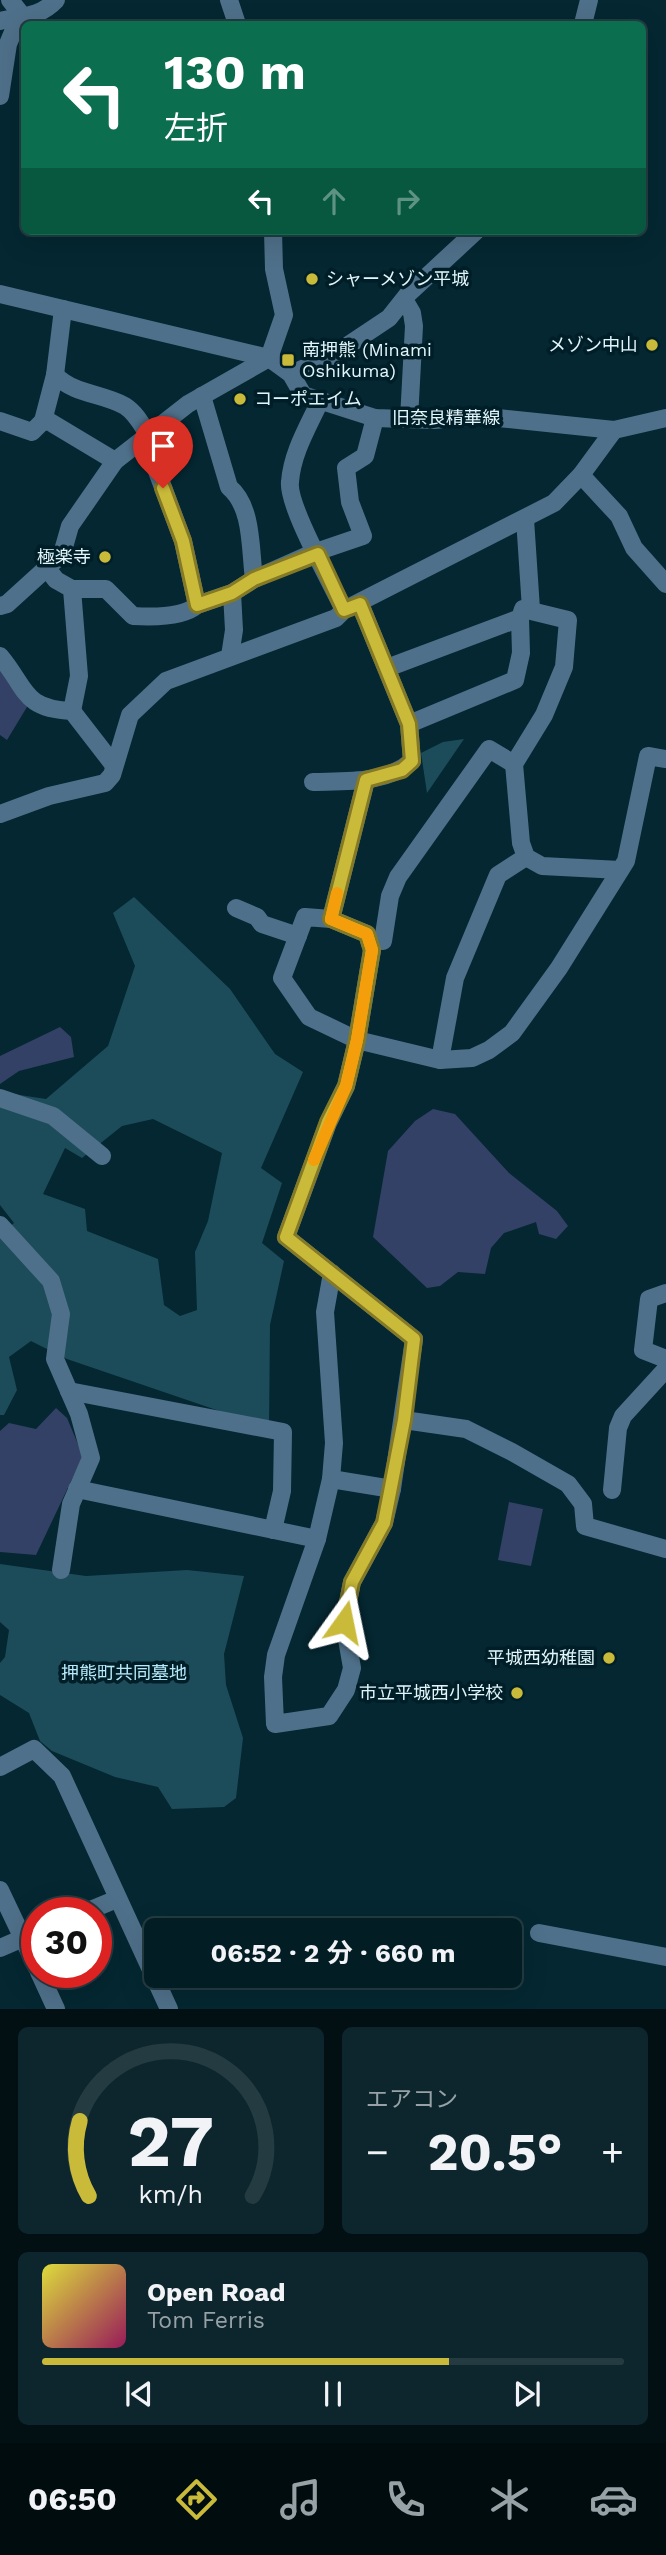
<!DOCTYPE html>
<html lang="ja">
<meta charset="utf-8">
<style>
body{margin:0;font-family:"Work Sans","Noto Sans JP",sans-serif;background:#0d262d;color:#f1f3f6;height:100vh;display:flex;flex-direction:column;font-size:26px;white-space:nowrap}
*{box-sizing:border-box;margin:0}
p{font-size:23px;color:#97a2a7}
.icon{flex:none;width:38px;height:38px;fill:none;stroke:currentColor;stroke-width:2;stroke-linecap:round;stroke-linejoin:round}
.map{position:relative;height:2009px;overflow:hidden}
.details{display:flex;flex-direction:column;gap:18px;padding:18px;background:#021014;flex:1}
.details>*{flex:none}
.hud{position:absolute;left:21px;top:21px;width:625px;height:214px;border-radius:10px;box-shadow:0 7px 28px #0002,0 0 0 2px #243b42;background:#0b6e4f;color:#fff;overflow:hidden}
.speed{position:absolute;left:21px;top:1897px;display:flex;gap:14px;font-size:35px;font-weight:700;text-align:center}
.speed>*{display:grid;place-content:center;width:91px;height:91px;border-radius:50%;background:#031d25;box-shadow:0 7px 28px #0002,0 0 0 2px #243b42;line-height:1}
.speed .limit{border:10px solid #d22;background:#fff;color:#111}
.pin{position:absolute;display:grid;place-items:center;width:60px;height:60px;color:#fff;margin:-72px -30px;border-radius:50% 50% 50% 0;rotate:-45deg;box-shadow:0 0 7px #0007}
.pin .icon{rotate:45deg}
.me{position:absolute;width:77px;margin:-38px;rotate:12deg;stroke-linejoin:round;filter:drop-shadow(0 0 5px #0008)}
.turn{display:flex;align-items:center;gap:24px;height:147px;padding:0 28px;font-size:32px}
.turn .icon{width:91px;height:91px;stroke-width:2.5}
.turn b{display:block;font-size:49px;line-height:60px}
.lanes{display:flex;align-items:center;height:66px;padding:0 28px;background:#0003;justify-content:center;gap:35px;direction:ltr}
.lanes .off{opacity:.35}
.big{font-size:52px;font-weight:700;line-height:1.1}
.details .widget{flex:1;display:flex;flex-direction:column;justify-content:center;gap:10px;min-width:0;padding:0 24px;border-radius:10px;background:#0d262d}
.details .dial{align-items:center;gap:0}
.dial svg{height:182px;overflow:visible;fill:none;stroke:#243b42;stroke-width:7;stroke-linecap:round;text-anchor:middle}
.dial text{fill:#f1f3f6;stroke:none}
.song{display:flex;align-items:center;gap:21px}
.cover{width:84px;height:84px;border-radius:10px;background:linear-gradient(135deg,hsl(60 70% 55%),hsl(330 70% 35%))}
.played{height:7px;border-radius:4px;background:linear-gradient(90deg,#c9ba3a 70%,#243b42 70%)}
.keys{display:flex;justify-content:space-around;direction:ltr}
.heat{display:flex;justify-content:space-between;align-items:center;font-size:38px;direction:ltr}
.details .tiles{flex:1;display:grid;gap:18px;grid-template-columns:1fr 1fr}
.widget:last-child{grid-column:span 2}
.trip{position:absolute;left:144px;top:1918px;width:378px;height:70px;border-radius:10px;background:#031d25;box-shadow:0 7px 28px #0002,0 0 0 2px #243b42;font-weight:700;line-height:70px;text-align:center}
.dock{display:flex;height:112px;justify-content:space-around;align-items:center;background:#010c0f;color:#97a2a7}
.dock .icon{width:49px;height:49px}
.dock .current{color:#c9ba3a}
.dock b{font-size:32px;color:#f1f3f6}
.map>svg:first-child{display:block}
</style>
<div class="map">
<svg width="666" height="2009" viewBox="0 0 666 2009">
<rect width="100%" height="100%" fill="#042731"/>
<g fill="#1c4c5a" fill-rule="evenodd">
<path d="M 464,739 L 427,793 L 421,753 L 443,742 Z"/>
<path d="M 134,897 L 230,989 L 275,1054 L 303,1072 L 261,1168 L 282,1183 L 262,1243 L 284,1261 L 270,1325 L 269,1428 L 67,1359 L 31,1341 L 9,1357 L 17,1390 L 4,1415 L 0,1415 L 0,1235 L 14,1223 L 0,1205 L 0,1092 L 46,1099 L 108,1046 L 135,966 L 113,913 ZM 153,1119 L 222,1153 L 208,1221 L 195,1252 L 197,1310 L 180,1316 L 164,1305 L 158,1259 L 87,1231 L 85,1209 L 43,1194 L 65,1148 L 82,1158 L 122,1126 Z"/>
<path d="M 0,1564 L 86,1576 L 187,1570 L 244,1576 L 224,1654 L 226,1685 L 243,1738 L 236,1798 L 224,1807 L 172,1809 L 158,1787 L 115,1777 L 52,1751 L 40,1741 L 29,1713 L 0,1695 L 0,1663 L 5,1657 L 9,1630 L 0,1622 Z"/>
</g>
<g fill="#334166">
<path d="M 0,661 L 30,702 L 7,740 L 0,735 Z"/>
<path d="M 60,1027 L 71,1037 L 74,1057 L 19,1071 L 0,1084 L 0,1056 Z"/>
<path d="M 433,1109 L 455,1114 L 509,1173 L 557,1211 L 568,1226 L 556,1239 L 539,1234 L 536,1222 L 504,1233 L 491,1248 L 485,1274 L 458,1272 L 440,1286 L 427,1288 L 373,1237 L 388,1151 L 415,1121 Z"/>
<path d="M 56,1408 L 67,1418 L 83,1456 L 36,1555 L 0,1552 L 0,1431 L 9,1423 L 36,1429 Z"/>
<path d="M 509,1502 L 543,1509 L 531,1566 L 498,1560 Z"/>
</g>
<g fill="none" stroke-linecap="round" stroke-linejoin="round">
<g stroke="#4f708a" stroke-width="18">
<path d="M 10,0 L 24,18"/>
<path d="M 229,0 L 237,24"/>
<path d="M 0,21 C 21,16 39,18 56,0"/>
<path d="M 583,24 L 589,0"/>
<path d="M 0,96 L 8,44 L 18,20"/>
<path d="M 0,294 L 269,358 L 291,374 L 303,395 L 375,418 L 434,420 L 479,416 L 614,430 L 666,418"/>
<path d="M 405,301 L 412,313 L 414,326 L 409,419"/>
<path d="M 291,374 L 332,356 L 389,318 L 408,294 L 476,231"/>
<path d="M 55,375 C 75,395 102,393 125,406 C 136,413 142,425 149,436"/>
<path d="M 202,396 L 229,487 C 253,507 250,549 254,579"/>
<path d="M 320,401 C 308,427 292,453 290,482 C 287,505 332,584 344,610"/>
<path d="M 0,421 L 32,432 L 43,421 L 50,422 L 115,461"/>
<path d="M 43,421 L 55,375 L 63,309"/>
<path d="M 145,439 L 183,541 L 197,605 L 232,593 L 254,579 L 313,553 L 363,536 L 350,502 L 346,468 L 365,456 L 375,418"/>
<path d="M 581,475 L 619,516 L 634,548 L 666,584"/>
<path d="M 525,519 L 531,609"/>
<path d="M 46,567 L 56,580 L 72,589 L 79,676 L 72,711"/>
<path d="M 72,589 L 106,589 L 133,616 C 150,617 183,618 197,605"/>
<path d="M 0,606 L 7,604 L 62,554 L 70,526 L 115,461 L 188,404 L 269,358 L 284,315 L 274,269 L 273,231"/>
<path d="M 0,656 C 27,688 22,709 72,711 L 113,764"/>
<path d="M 230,656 L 234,630 L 232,593"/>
<path d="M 387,668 L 520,618 L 523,609 L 568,620 L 564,667 L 544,715 L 514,764 L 521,843 L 526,857 L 542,866 L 620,870"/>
<path d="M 409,724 L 515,680 L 521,653 L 520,618"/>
<path d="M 366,780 L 331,919 L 305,917 L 282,978 L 309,1017 L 357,1040 L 440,1060 L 472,1058 L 489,1050 L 512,1033 L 559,968 L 626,861 L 648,756 L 666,759"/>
<path d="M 313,782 C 346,781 386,784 412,761 L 409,724 L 360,604"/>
<path d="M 0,814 L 49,796 L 105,783 L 112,775 L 130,715 L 166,681 L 336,618 L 344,610 L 554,503 L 581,475 L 614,430"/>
<path d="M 236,908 L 257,917 L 262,924 L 298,936"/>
<path d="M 331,919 L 367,934 L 372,950 L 357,1040 L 346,1086 L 328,1123 L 286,1237 L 414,1339 L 392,1489 L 384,1523 L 352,1582 L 344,1622 L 352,1668 L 346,1690 L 329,1716 L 275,1724 L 273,1677 L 276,1655 L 317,1539 L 331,1479 L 334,1443 L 325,1312 L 332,1273"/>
<path d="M 383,941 L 390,896 L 398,877 L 489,749 L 514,764"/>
<path d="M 440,1060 L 455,978 L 498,875 L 526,857"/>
<path d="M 0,1098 L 53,1116 L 102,1156"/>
<path d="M 0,1225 L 51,1281 L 61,1314 L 55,1359 L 79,1414 L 91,1458 L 71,1504 L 61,1570"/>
<path d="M 666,1293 L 649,1299 L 643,1350 L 666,1359"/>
<path d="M 69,1391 L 283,1432 L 282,1491 L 273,1530"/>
<path d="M 404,1420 L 466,1429 L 512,1452 L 568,1484 L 583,1504 L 585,1526 L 666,1549"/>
<path d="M 331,1479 L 392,1489"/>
<path d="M 77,1489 L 317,1539"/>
<path d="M 612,1490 L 618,1428 L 623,1416 L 666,1369"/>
<path d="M 0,1767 L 34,1749 L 62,1776 L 169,2009"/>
<path d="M 0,1890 L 37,1968"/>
<path d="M 83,1913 L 117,1899"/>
<path d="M 539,1933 L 666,1957"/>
<path d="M 0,1948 L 37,1932"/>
<path d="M 39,1972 L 56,2009"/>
</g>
</g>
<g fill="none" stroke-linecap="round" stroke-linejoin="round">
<defs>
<path id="route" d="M 163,488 L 183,541 L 197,605 L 232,593 L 254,579 L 318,554 L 344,610 L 360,604 L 409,724 L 412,761 L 402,770 L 366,780 L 331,919 L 367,934 L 372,950 L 357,1040 L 346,1086 L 328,1122 L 286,1237 L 414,1339 L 404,1420 L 384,1523 L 352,1582 L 344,1622"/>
</defs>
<use href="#route" stroke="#837926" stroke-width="18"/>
<use href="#route" stroke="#c9ba3a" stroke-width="12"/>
<path stroke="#f59e0b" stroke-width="12" d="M 314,1160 L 346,1086 L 357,1040 L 372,950 L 367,934 L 331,919 L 337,893"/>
</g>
<g fill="#c9ba3a" stroke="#001e27" stroke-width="2.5">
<circle cx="312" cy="279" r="7"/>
<circle cx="652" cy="345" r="7"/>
<rect x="281" y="353" width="14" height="14" rx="3.5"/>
<circle cx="240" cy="399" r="7"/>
<circle cx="105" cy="557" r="7"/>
<circle cx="609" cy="1658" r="7"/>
<circle cx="517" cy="1693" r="7"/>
</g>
<g text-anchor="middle" stroke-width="7" stroke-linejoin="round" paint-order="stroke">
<g font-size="18" fill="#e2f5fb" stroke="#001e27" text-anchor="end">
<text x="326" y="285" text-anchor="start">シャーメゾン平城</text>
<text x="638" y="351">メゾン中山</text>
<text x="302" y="356" text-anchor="start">南押熊 (Minami<tspan x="302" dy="21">Oshikuma)</tspan></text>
<text x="254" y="405" text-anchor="start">コーポエイム</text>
<text x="91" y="563">極楽寺</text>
<text x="595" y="1664">平城西幼稚園</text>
<text x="503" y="1699">市立平城西小学校</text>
</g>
<g font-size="18" fill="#e2f5fb" stroke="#001e27">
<text x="446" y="424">旧奈良精華線</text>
</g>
<g font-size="18" fill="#b6e9fa" stroke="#001e27">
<text x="124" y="1679">押熊町共同墓地</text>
</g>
</g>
</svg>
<div class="speed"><div class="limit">30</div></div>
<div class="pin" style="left:163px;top:488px;background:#d93025"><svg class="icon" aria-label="arrive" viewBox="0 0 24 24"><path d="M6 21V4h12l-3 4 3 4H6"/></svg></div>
<svg class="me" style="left:344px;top:1622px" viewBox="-20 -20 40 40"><path d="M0-17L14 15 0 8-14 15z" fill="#c9ba3a" stroke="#fff" stroke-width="4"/></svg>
<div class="trip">06:52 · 2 分 · 660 m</div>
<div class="hud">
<div class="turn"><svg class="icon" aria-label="left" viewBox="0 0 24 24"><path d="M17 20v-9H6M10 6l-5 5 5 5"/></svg><div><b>130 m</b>左折</div></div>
<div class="lanes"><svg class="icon" aria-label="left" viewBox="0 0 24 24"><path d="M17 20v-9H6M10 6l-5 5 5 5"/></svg><svg class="icon off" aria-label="ahead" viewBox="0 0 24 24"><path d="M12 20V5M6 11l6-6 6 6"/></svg><svg class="icon off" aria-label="right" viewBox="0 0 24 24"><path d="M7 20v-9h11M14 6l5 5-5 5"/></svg></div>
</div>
</div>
<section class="details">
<div class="tiles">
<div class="widget dial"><svg viewBox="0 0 100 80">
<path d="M14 69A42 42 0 1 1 86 69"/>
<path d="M14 69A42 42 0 0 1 10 36" stroke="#c9ba3a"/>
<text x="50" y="56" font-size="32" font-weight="700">27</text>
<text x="50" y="72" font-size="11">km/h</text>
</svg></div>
<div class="widget"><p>エアコン</p>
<div class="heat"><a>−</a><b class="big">20.5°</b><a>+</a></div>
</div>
<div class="widget">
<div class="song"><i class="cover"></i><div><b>Open Road</b><p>Tom Ferris</p></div></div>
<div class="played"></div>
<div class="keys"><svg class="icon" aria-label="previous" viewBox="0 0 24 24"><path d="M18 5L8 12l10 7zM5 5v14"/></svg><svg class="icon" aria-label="pause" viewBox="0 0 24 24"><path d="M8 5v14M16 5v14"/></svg><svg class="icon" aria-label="next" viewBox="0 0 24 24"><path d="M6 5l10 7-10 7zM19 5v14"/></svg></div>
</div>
</div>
</section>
<nav class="dock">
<b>06:50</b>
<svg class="icon current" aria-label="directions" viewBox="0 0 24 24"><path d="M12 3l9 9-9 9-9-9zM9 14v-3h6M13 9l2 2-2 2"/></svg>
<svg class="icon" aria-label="music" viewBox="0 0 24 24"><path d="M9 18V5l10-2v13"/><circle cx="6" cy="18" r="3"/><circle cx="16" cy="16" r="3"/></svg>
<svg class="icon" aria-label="phone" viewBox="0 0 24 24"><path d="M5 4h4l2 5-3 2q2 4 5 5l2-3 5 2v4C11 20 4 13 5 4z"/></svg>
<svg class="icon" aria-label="climate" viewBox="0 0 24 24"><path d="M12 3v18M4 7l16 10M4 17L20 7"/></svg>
<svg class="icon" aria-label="car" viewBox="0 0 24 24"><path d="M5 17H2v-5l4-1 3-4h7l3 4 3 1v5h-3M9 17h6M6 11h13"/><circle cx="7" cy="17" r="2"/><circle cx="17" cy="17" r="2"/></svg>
</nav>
